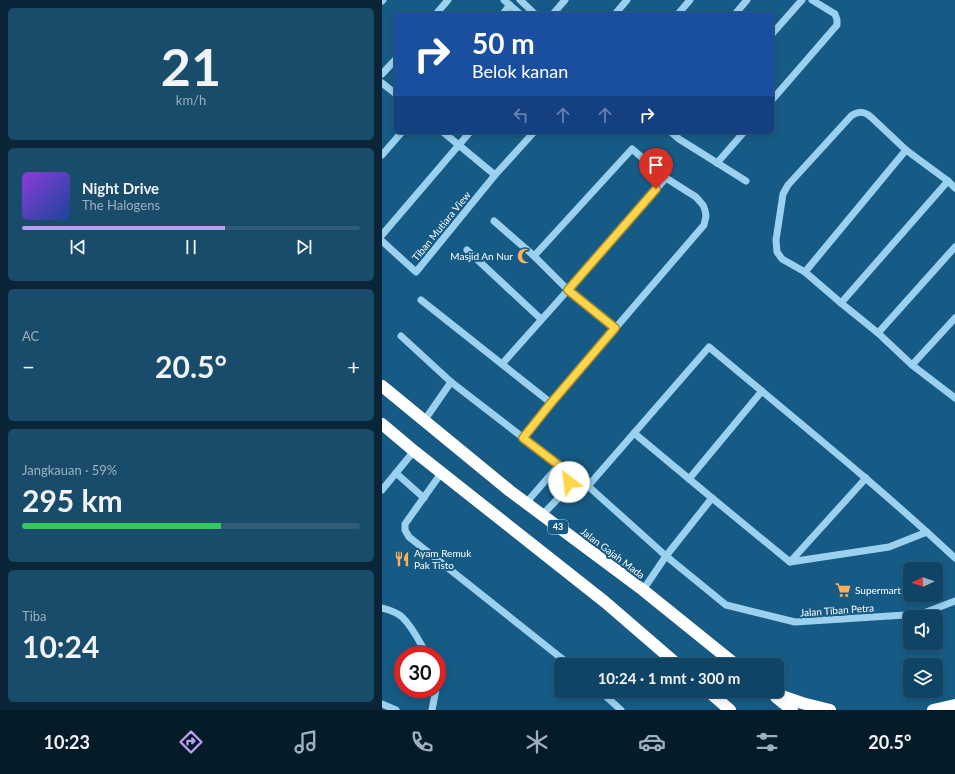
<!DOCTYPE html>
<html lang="id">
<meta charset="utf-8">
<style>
body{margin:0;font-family:Lato,sans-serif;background:#194b6a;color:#f1f3f6;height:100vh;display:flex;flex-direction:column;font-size:15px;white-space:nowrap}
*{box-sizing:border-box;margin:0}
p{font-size:13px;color:#9cb0bf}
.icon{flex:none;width:22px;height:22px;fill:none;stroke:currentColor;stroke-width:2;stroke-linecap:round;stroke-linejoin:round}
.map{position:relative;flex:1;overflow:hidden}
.sheet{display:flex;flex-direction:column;gap:8px;padding:8px;background:#092537;width:382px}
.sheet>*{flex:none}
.banner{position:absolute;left:12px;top:12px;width:380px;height:122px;border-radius:6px;box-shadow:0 2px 6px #0003,0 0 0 1px #305c78;background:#1a4fa0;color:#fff;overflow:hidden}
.needle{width:26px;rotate:266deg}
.fabs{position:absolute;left:521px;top:562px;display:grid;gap:8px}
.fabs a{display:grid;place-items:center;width:40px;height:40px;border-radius:6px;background:#104464;box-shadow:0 2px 6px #0003,0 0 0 1px #305c78;font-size:20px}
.speed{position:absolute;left:12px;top:646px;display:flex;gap:8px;font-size:20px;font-weight:700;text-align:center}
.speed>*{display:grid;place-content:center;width:52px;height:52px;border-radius:50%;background:#104464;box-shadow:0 2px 6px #0003,0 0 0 1px #305c78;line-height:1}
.speed .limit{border:6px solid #d22;background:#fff;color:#111}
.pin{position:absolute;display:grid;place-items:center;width:34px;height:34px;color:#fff;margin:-41px -17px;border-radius:50% 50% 50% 0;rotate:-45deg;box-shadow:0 0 4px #0007}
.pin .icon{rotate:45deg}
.me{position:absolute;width:44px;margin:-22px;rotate:330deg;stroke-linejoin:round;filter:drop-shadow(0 0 3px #0008)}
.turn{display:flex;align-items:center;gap:14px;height:84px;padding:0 12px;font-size:18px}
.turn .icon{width:52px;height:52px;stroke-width:2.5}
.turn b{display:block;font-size:28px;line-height:34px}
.lanes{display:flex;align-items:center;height:38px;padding:0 12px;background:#0003;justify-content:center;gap:20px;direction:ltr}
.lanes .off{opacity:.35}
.big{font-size:30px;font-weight:700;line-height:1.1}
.sheet .tile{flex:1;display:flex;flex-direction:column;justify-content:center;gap:6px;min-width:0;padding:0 14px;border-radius:6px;background:#194b6a}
.sheet .dial{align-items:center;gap:0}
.dial b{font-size:52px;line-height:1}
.song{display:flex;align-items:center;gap:12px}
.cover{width:48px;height:48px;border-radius:6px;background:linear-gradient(135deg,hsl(270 70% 55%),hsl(220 70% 35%))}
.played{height:4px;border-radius:2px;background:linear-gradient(90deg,#bca0f2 60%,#305c78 60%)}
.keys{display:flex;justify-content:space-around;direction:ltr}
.heat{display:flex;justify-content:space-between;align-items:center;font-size:22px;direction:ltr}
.charge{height:6px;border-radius:3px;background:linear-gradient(90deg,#34c759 59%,#305c78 0)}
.trip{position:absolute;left:172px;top:658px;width:230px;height:40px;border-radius:6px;background:#104464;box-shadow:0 2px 6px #0003,0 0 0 1px #305c78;font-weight:700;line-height:40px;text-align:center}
.menu{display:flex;height:64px;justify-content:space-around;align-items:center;background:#061b28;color:#9cb0bf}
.menu .icon{width:28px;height:28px}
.menu .current{color:#bca0f2}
.menu b{font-size:18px;color:#f1f3f6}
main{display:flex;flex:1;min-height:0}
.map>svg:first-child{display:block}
</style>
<main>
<section class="sheet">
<div class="tile dial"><b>21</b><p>km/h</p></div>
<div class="tile">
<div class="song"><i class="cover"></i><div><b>Night Drive</b><p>The Halogens</p></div></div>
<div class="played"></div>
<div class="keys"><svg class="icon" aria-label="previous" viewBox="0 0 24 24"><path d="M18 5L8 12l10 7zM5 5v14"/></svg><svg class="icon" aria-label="pause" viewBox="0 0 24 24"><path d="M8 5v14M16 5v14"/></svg><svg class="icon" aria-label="next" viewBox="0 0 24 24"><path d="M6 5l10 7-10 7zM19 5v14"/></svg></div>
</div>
<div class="tile"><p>AC</p>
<div class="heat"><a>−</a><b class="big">20.5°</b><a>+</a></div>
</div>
<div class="tile"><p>Jangkauan · 59%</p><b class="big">295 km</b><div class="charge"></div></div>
<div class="tile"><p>Tiba</p><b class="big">10:24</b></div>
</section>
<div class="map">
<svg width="573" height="710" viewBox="0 0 573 710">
<rect width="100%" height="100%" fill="#165b85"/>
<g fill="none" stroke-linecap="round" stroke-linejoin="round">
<g stroke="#9bd0ee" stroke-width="7">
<path d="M 122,0 L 138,14"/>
<path d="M 138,0 L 153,14"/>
<path d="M 0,1 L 1,0"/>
<path d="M 54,14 L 66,0"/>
<path d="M 121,14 L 128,5"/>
<path d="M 171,14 L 183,0"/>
<path d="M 233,14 L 245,0"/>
<path d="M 296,14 L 308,0"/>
<path d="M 353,14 L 365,0"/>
<path d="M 390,34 L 420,0"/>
<path d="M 0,74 L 14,59"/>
<path d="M 0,83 L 14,94"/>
<path d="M 390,100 L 455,25 L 455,20 L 453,14 L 430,0"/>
<path d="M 61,132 L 113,175"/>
<path d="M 289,132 L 297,139 L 364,181"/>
<path d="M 0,155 L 20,132"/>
<path d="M 335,163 L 362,132"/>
<path d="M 573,188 L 566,181 L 524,150 L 489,117 C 482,111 476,111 469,116 L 406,185 L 401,194 L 394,240 L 395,252 L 400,259 L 423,272 L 459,303 L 496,333 L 530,365 L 573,398"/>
<path d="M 112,221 L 152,256 L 186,290 L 233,328"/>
<path d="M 0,235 L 88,132"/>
<path d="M 0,241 L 34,272 L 113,175 L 152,132"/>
<path d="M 85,250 L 159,319"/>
<path d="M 423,272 L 524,150"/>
<path d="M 39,300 L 169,403"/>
<path d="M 459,303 L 566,181"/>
<path d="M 496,333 L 573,247"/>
<path d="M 19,336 L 69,382 L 183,470 C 186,474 188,477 187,482 C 185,491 167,508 160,515"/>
<path d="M 120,364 L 186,290 L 284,178"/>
<path d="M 530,365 L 573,318"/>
<path d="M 42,421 L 69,382"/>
<path d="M 252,433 L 330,498 L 284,556 L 344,605 L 413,622 L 539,614 L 573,601"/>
<path d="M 141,437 L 169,403 L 322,225 L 324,216 L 323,210 L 321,205 L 314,197 L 284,178 L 250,149 L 152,256"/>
<path d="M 60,472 L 23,524 L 23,530 L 27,537 L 188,665"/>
<path d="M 14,473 L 42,498"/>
<path d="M 307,479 L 380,391"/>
<path d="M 0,490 L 32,451"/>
<path d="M 330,498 L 408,562 L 507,547 L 545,532"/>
<path d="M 144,503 L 177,465"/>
<path d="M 408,562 L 484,478"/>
<path d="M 261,590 L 284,556 L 206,486 L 327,347 C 409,416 494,484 573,558"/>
<path d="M 0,608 C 7,610 15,612 20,617 C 31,627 38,643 45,655"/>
<path d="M 218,691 L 239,710"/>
<path d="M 0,704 L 14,710"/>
<path d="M 50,710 L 54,689"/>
</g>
<g stroke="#fff" stroke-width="12">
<path d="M 0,386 L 128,491 L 261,590 L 354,665"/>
<path d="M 0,424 L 32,451 L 223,602 L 296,665"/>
<path d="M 326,691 L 348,710"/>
<path d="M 388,692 L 420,703 L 448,710"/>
<path d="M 394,697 L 410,710"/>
<path d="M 551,710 L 573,705"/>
</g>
</g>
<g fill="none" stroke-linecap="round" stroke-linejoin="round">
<defs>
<path id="route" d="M 187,482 L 187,474 L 183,470 L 141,438 L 169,403 L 233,328 L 186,290 L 274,189"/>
</defs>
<use href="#route" stroke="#a68a30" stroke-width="10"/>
<use href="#route" stroke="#ffd54a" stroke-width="7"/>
</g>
<defs>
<symbol id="mosque-bare" viewBox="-9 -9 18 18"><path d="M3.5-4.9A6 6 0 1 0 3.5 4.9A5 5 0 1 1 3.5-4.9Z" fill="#ffb057" stroke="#165b85" stroke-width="2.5" paint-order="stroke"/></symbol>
<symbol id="restaurant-bare" viewBox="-9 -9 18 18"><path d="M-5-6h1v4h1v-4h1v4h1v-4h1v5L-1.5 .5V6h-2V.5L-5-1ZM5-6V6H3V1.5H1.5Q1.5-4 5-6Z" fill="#ffb057" stroke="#165b85" stroke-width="2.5" paint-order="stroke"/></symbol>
<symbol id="supermarket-bare" viewBox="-9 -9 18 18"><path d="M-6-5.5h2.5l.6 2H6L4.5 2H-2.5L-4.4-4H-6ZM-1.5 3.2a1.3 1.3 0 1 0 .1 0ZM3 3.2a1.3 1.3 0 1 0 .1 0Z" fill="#ffb057" stroke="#165b85" stroke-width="2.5" paint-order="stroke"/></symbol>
</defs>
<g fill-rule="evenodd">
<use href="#mosque-bare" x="132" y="245" width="22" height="22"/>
<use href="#restaurant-bare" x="9" y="548" width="22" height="22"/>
<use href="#supermarket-bare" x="450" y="579" width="22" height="22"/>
</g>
<g text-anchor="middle" stroke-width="4" stroke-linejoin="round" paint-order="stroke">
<rect fill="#165b85" stroke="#b9ceda" stroke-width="1" x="166" y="520" width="20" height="14" rx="3"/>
<g font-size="9" font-weight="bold" fill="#fff">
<text x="176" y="530">43</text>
</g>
<g font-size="10" fill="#fff" stroke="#165b85">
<text transform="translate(59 226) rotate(-51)" y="4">Tiban Mutiara View</text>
<text transform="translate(231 553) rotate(37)" y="4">Jalan Gajah Mada</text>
<text transform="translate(455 610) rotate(-4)" y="4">Jalan Tiban Petra</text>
</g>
<g font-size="10" fill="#fff" stroke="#165b85" text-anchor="start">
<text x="131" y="260" text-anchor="end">Masjid An Nur</text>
<text x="32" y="557">Ayam Remuk<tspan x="32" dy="12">Pak Tisto</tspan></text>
<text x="473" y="594">Supermart</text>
</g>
</g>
</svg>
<div class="fabs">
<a><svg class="needle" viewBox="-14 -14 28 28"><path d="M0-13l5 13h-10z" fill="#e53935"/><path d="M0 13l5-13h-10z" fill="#9cb0bf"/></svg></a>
<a><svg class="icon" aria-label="sound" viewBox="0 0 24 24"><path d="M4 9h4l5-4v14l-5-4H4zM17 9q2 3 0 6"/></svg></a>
<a><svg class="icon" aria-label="layers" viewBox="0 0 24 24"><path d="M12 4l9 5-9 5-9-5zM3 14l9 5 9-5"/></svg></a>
</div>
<div class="speed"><div class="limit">30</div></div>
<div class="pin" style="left:274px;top:189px;background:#d93025"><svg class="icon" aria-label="arrive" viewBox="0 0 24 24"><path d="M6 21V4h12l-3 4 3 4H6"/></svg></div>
<svg class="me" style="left:187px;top:482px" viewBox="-20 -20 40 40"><circle r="19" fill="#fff"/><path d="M0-13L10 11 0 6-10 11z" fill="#ffd54a"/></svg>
<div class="trip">10:24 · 1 mnt · 300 m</div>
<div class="banner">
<div class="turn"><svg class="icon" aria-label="right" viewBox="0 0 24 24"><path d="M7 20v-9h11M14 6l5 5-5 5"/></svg><div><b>50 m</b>Belok kanan</div></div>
<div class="lanes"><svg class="icon off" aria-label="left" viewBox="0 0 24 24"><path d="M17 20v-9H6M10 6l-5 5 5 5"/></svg><svg class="icon off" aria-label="ahead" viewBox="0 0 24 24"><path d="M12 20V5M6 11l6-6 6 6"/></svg><svg class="icon off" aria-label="ahead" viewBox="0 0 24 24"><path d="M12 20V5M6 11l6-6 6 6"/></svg><svg class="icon" aria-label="right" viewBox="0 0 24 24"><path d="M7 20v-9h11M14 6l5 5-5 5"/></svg></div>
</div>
</div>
</main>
<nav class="menu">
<b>10:23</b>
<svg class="icon current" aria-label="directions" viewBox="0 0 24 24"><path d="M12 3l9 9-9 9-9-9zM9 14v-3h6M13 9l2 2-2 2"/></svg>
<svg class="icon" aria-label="music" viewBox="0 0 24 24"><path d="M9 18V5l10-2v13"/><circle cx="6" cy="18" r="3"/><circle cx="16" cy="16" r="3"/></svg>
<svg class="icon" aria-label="phone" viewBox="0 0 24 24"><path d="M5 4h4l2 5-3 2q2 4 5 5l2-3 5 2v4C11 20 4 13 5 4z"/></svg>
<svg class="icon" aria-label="climate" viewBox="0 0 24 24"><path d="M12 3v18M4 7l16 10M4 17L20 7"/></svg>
<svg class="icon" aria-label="car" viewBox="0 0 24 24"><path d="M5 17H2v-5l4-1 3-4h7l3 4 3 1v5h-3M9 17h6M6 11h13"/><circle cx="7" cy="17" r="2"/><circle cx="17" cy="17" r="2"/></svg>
<svg class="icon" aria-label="filters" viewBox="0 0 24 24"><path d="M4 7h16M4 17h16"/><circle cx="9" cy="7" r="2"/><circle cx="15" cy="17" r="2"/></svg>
<b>20.5°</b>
</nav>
